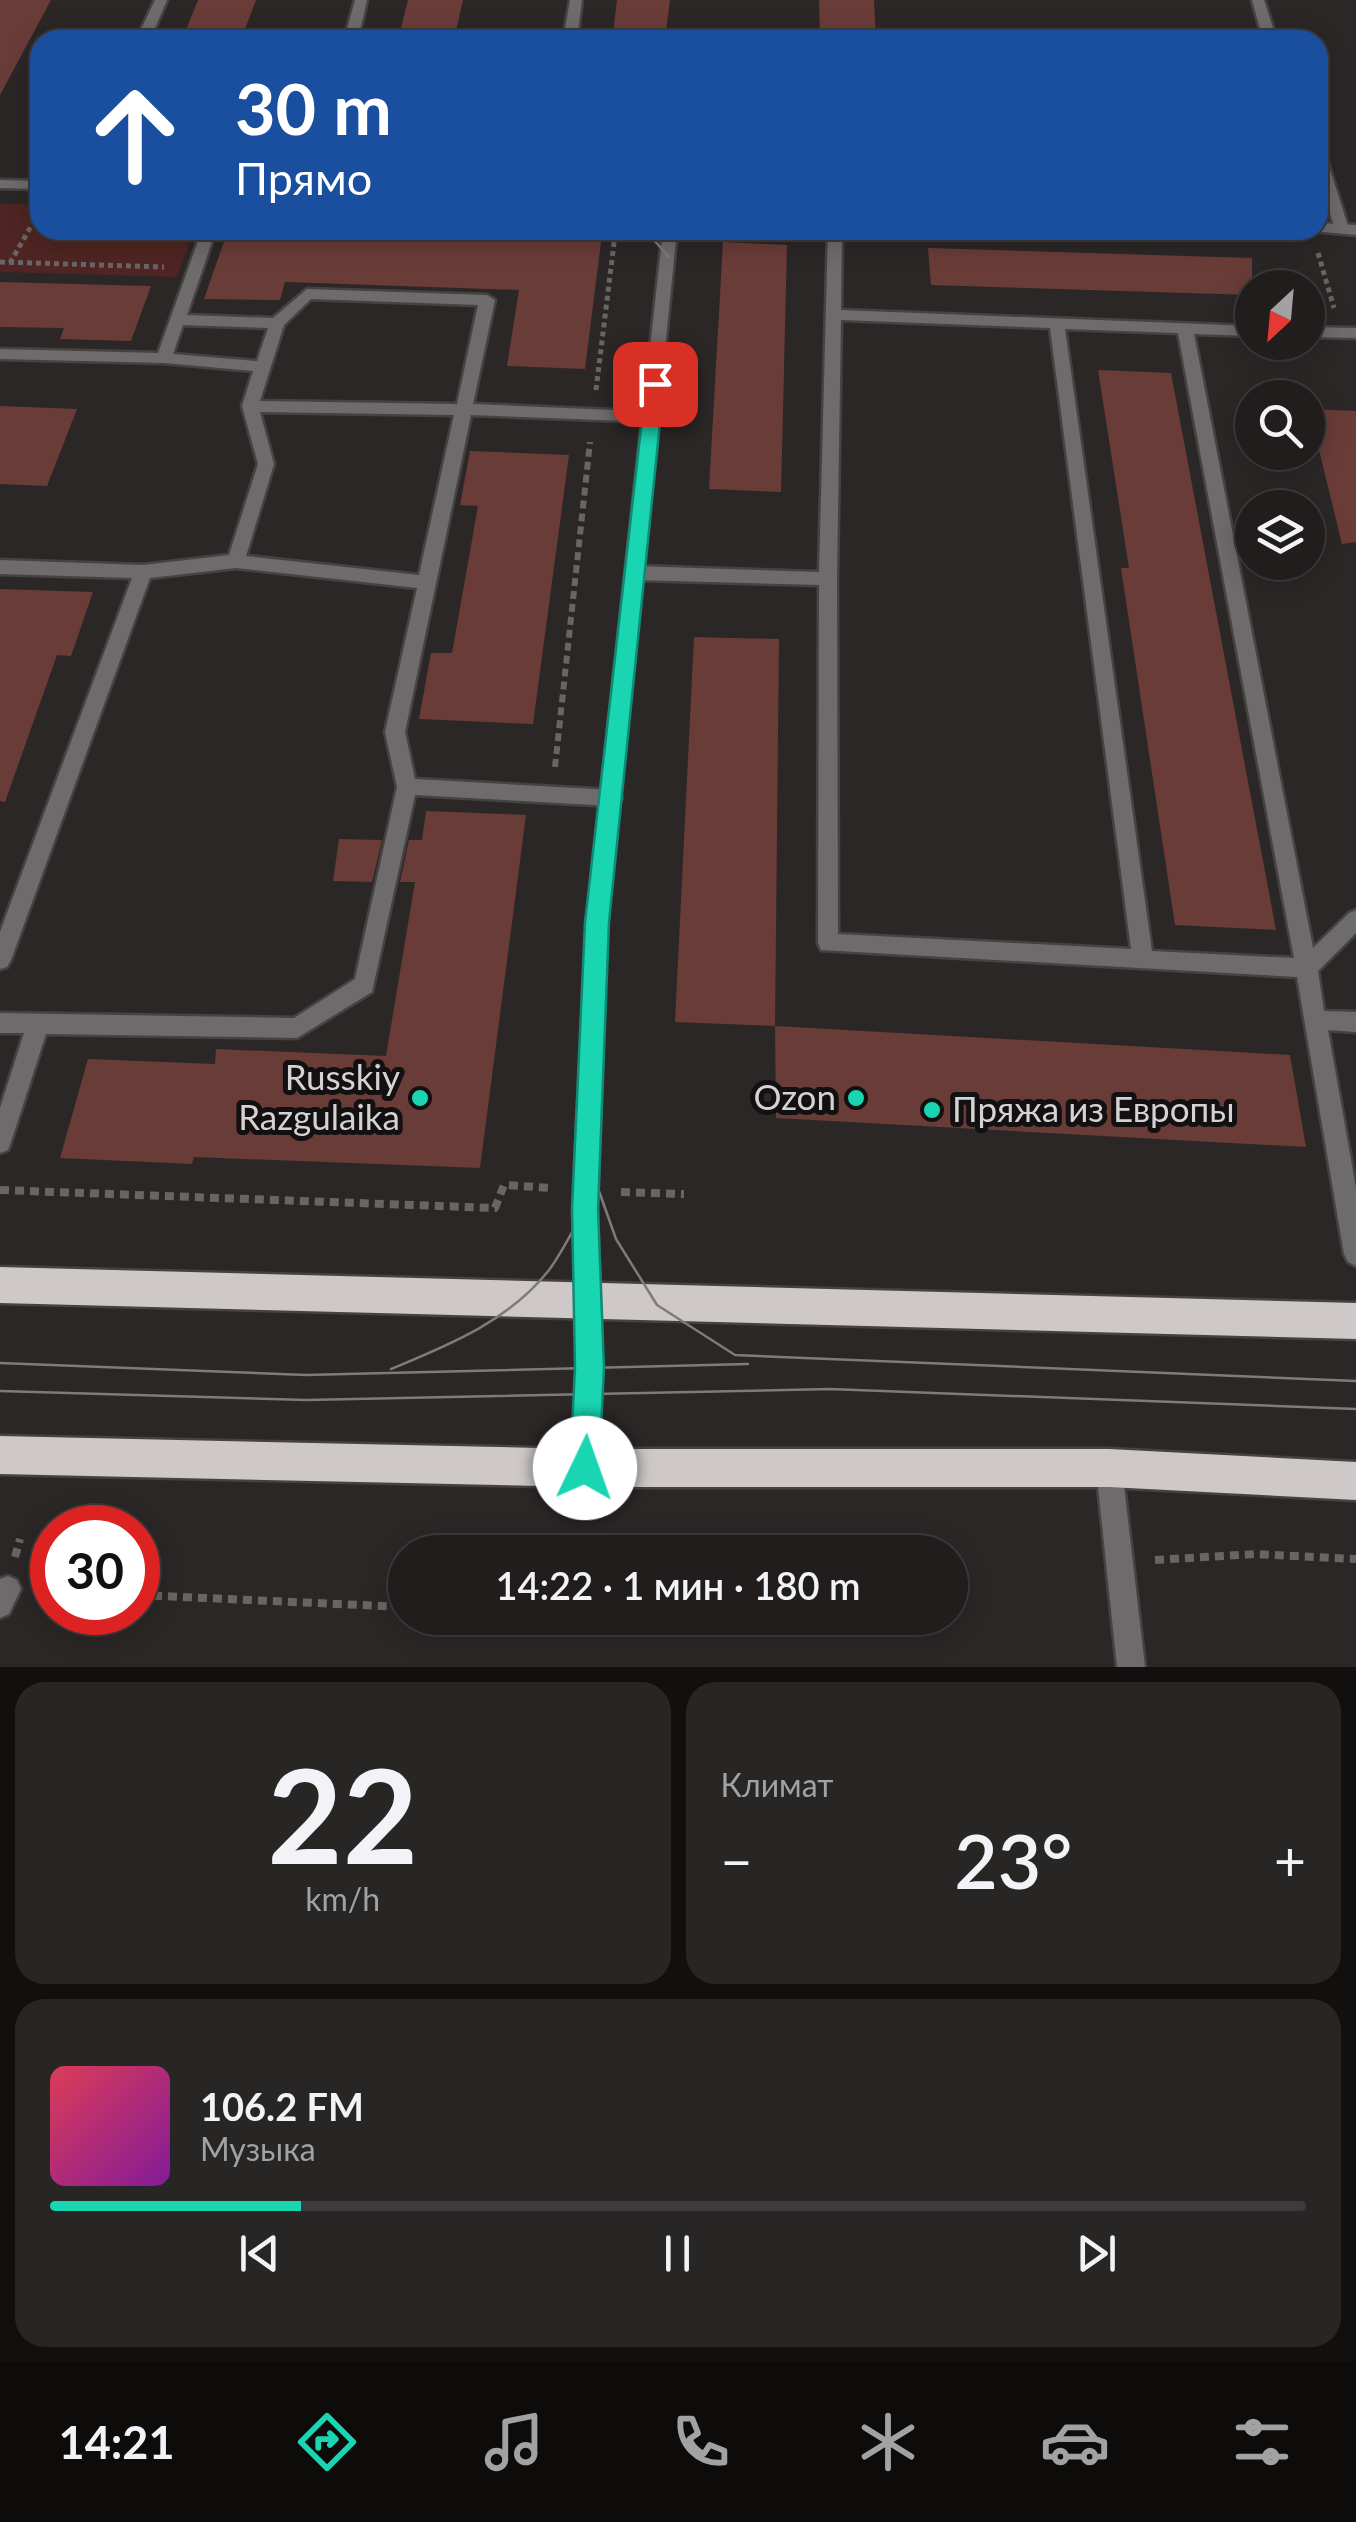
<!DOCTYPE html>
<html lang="ru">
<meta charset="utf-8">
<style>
body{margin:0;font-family:Lato,sans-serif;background:#282625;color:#f1f3f6;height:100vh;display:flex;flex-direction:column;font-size:38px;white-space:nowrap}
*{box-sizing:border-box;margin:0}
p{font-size:32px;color:#a2a2a3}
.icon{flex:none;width:55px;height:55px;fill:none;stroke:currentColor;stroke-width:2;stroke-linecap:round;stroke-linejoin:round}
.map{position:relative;height:1667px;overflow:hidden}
.details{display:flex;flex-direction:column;gap:15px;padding:15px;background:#12100f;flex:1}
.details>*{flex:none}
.banner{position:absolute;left:30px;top:30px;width:1298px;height:210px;border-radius:30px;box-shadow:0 5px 25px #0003,0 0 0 2px #3d3b3b;background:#1a4fa0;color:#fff;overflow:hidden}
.needle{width:65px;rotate:206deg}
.buttons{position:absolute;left:1235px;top:270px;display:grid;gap:20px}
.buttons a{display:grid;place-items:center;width:90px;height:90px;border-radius:50%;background:#201d1c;box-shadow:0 5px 25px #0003,0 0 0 2px #3d3b3b;font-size:50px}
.speed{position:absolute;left:30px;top:1505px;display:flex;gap:20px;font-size:50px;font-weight:700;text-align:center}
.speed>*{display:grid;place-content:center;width:130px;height:130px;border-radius:50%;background:#201d1c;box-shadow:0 5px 25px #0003,0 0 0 2px #3d3b3b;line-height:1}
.speed .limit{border:15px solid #d22;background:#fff;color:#111}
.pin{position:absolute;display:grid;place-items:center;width:85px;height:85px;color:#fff;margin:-42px;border-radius:20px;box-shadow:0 5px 15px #0006}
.me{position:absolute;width:110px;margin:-55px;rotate:3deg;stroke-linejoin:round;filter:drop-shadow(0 0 8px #0008)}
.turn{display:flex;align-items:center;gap:35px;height:210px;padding:0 40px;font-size:45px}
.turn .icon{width:130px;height:130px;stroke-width:2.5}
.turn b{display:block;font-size:70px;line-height:85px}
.big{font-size:75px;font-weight:600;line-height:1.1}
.details .tile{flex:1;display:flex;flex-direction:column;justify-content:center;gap:15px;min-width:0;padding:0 35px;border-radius:30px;background:#282625}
.details .dial{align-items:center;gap:0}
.dial b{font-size:130px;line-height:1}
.song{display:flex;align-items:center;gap:30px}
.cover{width:120px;height:120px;border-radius:15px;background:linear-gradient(135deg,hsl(350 70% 55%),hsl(290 70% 35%))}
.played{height:10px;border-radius:5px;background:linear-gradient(90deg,#19d5b2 20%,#3d3b3b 20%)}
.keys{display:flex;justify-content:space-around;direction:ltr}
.heat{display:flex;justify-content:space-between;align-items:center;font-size:55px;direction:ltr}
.details .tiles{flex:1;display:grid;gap:15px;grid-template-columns:1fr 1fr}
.tile:last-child{grid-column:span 2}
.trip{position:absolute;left:388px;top:1535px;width:580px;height:100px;border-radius:50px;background:#201d1c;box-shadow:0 5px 25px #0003,0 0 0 2px #3d3b3b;font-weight:600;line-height:100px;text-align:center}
.menu{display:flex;height:160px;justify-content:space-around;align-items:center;background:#0d0c0b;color:#a2a2a3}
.menu .icon{width:70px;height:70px}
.menu .current{color:#19d5b2}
.menu b{font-size:45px;color:#f1f3f6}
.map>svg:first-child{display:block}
</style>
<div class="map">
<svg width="1356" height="1667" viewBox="0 0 1356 1667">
<rect width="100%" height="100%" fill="#2b2726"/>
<path fill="#4e2522" d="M 0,204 L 40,205 L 40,230 L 194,230 L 177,277 L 0,272 Z"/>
<g fill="#693c38">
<path d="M 0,0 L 51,0 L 0,95 Z"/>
<path d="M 198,0 L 256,0 L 241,40 L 182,40 Z"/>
<path d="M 408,0 L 463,0 L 454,40 L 398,40 Z"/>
<path d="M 617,0 L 670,0 L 665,40 L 612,40 Z"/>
<path d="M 819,0 L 874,0 L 876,40 L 820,40 Z"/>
<path d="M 227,233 L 601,242 L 585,369 L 507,366 L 519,290 L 285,282 L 280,300 L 204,299 Z"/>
<path d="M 723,242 L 787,245 L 781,492 L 709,489 Z"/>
<path d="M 928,248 L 1252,258 L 1252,295 L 931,285 Z"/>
<path d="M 0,282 L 151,286 L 131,341 L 60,339 L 64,328 L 0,327 Z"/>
<path d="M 1098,370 L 1171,373 L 1276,930 L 1175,925 L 1121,568 L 1129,568 Z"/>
<path d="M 0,406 L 77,409 L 47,486 L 0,484 Z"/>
<path d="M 1309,409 L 1356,411 L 1356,542 L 1342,544 Z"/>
<path d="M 470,451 L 569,455 L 533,724 L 419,719 L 431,653 L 452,653 L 478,506 L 460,505 Z"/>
<path d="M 0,589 L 93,592 L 71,656 L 57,655 L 5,802 L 0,801 Z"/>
<path d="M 694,637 L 779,639 L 775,1026 L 675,1022 Z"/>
<path d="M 426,811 L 526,815 L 480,1168 L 194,1157 L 192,1164 L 60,1158 L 88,1059 L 215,1064 L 216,1049 L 386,1056 L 415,882 L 400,882 L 409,840 L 422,840 Z"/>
<path d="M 339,839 L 382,840 L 372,882 L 333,881 Z"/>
<path d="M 775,1026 L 1290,1055 L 1306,1147 L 776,1118 Z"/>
</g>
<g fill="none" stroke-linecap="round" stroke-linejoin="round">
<defs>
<g id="lane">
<path d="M 155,0 L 167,0 L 150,40 L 136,40 Z"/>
<path d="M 355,0 L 367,0 L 358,40 L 344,40 Z"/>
<path d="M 570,0 L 582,0 L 577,40 L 563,40 Z"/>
<path d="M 1252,0 L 1264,0 L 1277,40 L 1263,40 Z"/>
<path d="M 1318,150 L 1325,154 L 1349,229 L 1347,232 L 1342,234 L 1335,229 L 1318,175 Z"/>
<path d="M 202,230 L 216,230 L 187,315 L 273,318 L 307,289 L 487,295 L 495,300 L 473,404 L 658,412 L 658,420 L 652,422 L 471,415 L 405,732 L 415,779 L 612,790 L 619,792 L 622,798 L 619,804 L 612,806 L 415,795 L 372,992 L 297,1038 L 46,1034 L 11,1142 L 8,1150 L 0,1153 L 0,1108 L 24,1033 L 0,1033 L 0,1013 L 294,1018 L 355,979 L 397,787 L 385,732 L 417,588 L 236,568 L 150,578 L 11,960 L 7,967 L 0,969 L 0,932 L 132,578 L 0,574 L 0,560 L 143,565 L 229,555 L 258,464 L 242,406 L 253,371 L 164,363 L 0,359 L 0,349 L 158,353 ZM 311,299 L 478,305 L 457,404 L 260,401 L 284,325 ZM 183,325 L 268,328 L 257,361 L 173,354 ZM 260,412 L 454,415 L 419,575 L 246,556 L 274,464 Z"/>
<path d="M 828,230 L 842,230 L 841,310 L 1252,326 L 1252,336 L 1194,334 L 1313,948 L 1349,913 L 1356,910 L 1356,933 L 1318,971 L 1324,1011 L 1356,1012 L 1356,1032 L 1328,1030 L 1356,1188 L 1356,1266 L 1348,1262 L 1344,1254 L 1297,977 L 821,950 L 818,943 L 819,585 L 636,580 L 627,573 L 636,566 L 819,572 ZM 841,320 L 1050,328 L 1131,949 L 838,934 L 837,579 ZM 1065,329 L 1178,333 L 1294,958 L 1152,951 Z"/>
<path d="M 1308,327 L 1356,328 L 1356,338 L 1308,337 Z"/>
<path d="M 1109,1455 L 1118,1459 L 1122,1468 L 1145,1667 L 1117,1667 L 1096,1468 L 1100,1459 Z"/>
<path d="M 8,1576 L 17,1580 L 21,1589 L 9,1614 L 0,1618 L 0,1579 Z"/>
</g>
<g id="street">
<path d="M 0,180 L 40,181 L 40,189 L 0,188 Z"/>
<path d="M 1318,223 L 1356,225 L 1356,235 L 1313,231 L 1318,230 Z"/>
<path d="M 663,230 L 677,230 L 607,922 L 597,1209 L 602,1368 L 598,1468 L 594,1477 L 585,1481 L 576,1477 L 572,1468 L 578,1368 L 573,1209 L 587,922 Z"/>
</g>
<g id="highway">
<path d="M 0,1267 L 1356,1303 L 1356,1339 L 0,1303 Z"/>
<path d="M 0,1436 L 585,1449 L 1109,1449 L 1356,1462 L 1356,1500 L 1109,1487 L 585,1487 L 0,1474 Z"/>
</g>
</defs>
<use href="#lane" stroke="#464242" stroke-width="5"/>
<use href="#street" stroke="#464242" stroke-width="5"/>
<use href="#highway" stroke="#464242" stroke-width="5"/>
<g stroke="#696565" stroke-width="5" stroke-dasharray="5 4" stroke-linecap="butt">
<path d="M 1318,253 L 1334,308"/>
<path d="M 0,262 L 164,267"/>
<path d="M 10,263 L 34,221"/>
<path d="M 596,390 L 615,235 L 642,235"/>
</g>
<path stroke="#696565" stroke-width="6" stroke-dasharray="8 5" stroke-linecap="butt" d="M 555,767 L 590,442"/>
<g stroke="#696565" stroke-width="8" stroke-dasharray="9 6" stroke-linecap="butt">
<path d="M 0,1190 L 495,1208 L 504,1185 L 553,1188"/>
<path d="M 621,1192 L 684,1194"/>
<path d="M 15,1557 L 20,1539"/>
<path d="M 1155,1560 L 1256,1554 L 1356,1559"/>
<path d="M 138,1595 L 405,1607"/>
</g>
<use href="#lane" fill="#6d6b6b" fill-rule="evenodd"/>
<use href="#street" fill="#6d6b6b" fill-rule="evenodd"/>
<use href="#highway" fill="#cec8c8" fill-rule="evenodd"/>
<g stroke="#7f7b7b" stroke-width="2.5">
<path d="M 645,230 L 669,257"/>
<path d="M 588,1160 L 616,1239 L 657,1305 L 735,1355 L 1356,1381"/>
<path d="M 0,1363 L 306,1375 L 748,1364"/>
<path d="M 391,1369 C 449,1345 509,1321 549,1270 C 563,1251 573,1229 585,1209"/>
<path d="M 0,1391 L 306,1400 L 830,1389 L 1356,1409"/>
</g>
</g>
<path fill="#19d5b2" stroke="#108a74" stroke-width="2.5" d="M 655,378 L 664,384 L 609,922 L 598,1209 L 604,1368 L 599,1468 L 595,1479 L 585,1483 L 574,1479 L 570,1468 L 575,1368 L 572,1209 L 585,922 L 646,384 Z"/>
<g fill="#19d5b2" stroke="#121010" stroke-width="4">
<circle cx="420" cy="1098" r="10"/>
<circle cx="856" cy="1098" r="10"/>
<circle cx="932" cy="1110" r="10"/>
</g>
<g text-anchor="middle" stroke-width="10" stroke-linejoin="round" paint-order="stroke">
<g font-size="35" fill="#d5d2d2" stroke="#121010" text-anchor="end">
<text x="400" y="1090">Russkiy<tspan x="400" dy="40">Razgulaika</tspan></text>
<text x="836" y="1110">Ozon</text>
<text x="952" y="1122" text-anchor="start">Пряжа из Европы</text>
</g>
</g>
</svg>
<div class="buttons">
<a><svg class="needle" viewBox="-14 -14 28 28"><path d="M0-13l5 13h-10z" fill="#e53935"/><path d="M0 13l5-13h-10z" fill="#a2a2a3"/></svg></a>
<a><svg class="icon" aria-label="search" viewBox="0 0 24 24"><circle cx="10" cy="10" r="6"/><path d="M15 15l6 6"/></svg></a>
<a><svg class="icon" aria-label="layers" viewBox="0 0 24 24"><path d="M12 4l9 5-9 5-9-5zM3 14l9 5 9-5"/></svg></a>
</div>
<div class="speed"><div class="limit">30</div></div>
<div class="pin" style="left:655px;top:384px;background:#d93025"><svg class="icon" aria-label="arrive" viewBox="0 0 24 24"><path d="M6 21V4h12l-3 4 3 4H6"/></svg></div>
<svg class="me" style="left:585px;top:1468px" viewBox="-20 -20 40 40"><circle r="19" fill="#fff"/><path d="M0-13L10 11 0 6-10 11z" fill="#19d5b2"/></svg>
<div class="trip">14:22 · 1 мин · 180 m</div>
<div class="banner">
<div class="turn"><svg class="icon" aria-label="ahead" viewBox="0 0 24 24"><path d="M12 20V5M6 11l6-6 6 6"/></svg><div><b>30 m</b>Прямо</div></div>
</div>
</div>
<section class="details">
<div class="tiles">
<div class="tile dial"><b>22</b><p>km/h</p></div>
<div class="tile"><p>Климат</p>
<div class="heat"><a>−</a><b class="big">23°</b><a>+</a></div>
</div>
<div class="tile">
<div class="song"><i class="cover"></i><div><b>106.2 FM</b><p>Музыка</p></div></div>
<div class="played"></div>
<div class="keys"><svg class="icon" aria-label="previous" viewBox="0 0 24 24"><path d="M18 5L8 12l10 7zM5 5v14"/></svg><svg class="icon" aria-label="pause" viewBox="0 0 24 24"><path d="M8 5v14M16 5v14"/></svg><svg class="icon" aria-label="next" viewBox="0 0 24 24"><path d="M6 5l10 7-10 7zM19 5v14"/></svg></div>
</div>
</div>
</section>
<nav class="menu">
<b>14:21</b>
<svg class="icon current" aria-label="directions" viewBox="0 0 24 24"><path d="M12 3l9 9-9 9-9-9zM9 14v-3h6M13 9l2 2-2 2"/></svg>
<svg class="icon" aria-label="music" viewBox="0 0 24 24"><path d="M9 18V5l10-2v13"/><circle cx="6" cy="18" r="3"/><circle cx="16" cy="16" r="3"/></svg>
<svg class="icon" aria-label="phone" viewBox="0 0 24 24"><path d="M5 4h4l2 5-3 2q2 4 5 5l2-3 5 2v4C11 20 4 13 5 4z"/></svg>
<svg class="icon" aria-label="climate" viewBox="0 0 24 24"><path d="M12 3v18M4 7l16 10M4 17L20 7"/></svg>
<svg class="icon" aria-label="car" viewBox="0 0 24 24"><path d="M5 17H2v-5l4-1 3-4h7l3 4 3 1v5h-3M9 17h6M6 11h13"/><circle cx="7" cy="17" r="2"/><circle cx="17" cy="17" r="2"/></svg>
<svg class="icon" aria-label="filters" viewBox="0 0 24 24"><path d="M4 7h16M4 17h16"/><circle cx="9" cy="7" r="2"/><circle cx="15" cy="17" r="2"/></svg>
</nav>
